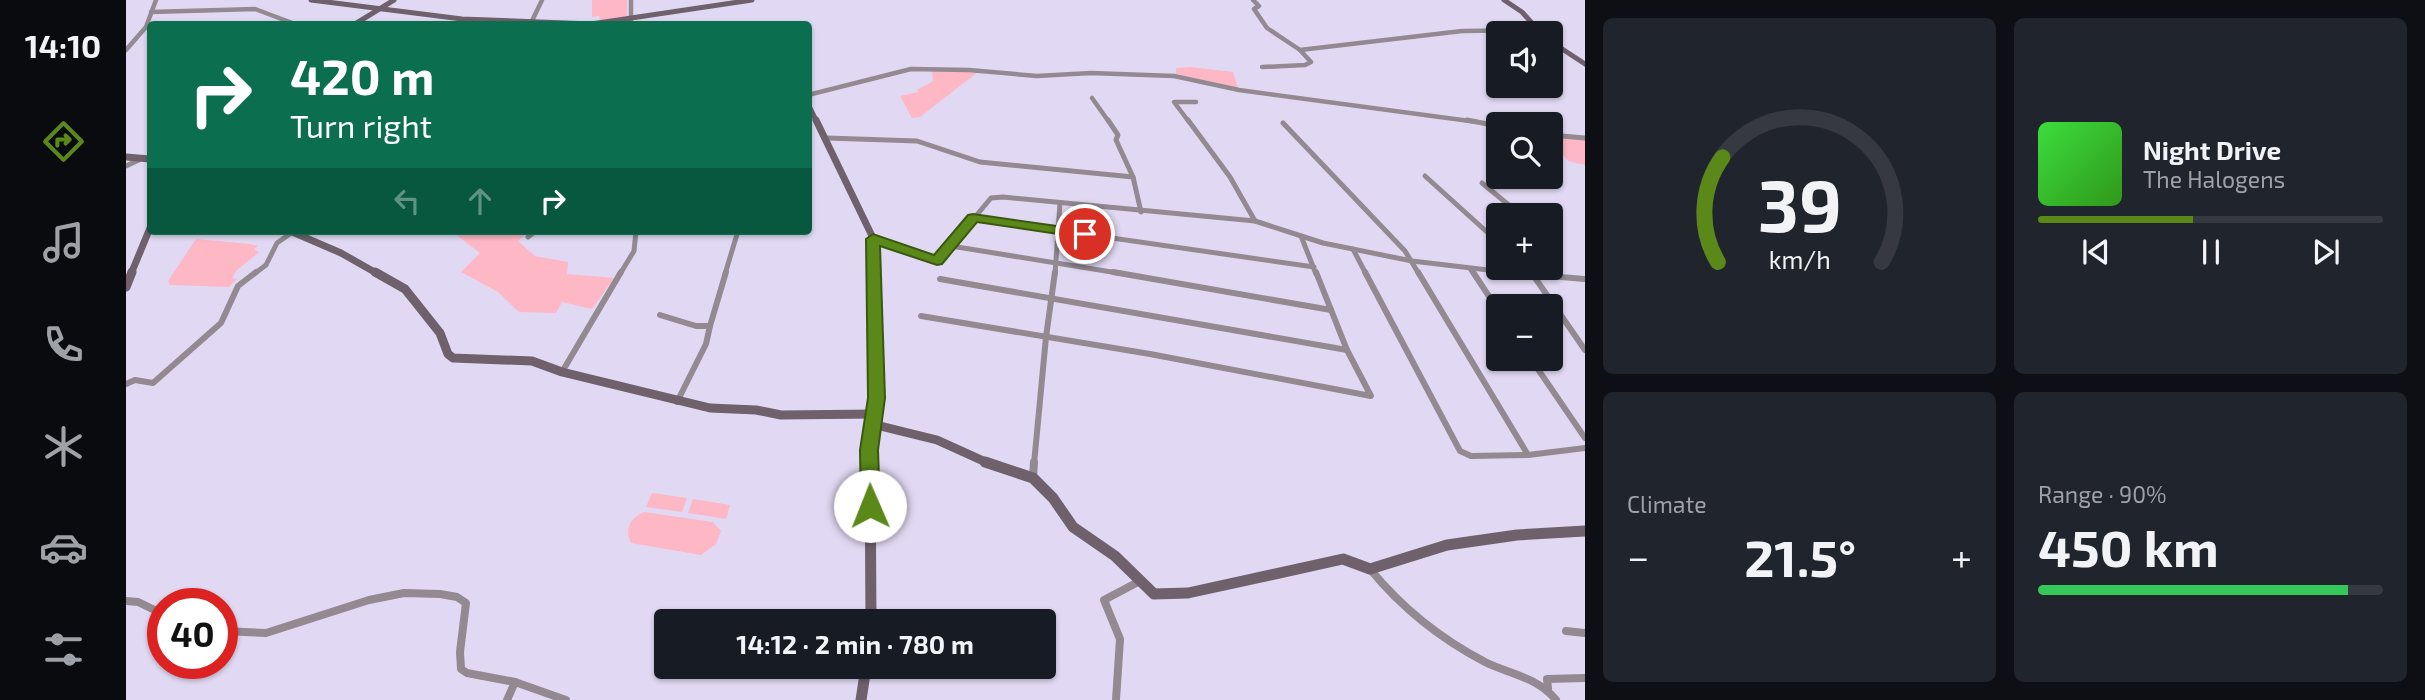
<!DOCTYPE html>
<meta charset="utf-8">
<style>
body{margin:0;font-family:"Exo 2",sans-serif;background:#20242c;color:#f1f3f6;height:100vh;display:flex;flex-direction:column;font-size:26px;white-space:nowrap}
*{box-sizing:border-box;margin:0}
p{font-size:23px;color:#9ea1a6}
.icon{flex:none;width:38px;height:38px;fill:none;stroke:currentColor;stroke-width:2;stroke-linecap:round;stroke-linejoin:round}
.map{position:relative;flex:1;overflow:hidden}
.sheet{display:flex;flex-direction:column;gap:18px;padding:18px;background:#0d0f14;width:840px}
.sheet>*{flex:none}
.guide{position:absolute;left:21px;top:21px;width:665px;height:214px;border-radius:7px;box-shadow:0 2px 5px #0004;background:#0b6e4f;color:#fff;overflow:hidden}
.buttons{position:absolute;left:1360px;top:21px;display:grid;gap:14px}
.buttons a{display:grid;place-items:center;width:77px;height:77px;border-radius:7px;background:#171b24;box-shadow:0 2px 5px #0004;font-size:35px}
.speed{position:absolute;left:21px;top:588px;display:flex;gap:14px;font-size:35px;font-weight:700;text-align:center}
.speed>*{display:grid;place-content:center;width:91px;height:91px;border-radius:50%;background:#171b24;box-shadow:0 2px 5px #0004;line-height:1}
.speed .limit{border:10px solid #d22;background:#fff;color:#111}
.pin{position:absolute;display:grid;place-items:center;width:60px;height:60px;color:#fff;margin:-30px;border:4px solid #fff;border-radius:50%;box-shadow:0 2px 7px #0007}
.me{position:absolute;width:77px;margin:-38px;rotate:359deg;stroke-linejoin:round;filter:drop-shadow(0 0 5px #0008)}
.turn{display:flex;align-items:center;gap:24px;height:147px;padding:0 28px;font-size:32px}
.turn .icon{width:91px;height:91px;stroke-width:2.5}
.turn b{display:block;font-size:49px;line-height:60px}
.lanes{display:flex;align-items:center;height:66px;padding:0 28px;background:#0003;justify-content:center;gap:35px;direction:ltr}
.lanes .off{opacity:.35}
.big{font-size:52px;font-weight:700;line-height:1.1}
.sheet .tile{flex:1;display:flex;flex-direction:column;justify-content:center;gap:10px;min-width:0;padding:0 24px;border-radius:10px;background:#20242c}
.sheet .dial{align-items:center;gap:0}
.dial svg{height:182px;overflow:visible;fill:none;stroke:#363941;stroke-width:7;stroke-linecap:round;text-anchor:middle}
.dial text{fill:#f1f3f6;stroke:none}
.song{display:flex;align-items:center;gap:21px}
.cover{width:84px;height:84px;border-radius:10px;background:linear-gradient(135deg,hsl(120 70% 55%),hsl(110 70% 35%))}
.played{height:7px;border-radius:4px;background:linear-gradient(90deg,#5a8819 45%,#363941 45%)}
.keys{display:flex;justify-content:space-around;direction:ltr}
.heat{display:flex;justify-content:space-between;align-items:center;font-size:38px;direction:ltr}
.charge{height:10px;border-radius:5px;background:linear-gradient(90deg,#34c759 90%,#363941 0)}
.sheet .tiles{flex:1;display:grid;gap:18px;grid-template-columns:repeat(2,1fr)}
.trip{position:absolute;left:528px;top:609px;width:402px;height:70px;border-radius:7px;background:#171b24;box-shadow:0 2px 5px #0004;font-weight:700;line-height:70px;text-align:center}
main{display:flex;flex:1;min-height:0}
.dock{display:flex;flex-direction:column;width:126px;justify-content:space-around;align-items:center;background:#090b0e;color:#9ea1a6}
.dock .icon{width:49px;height:49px}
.dock .current{color:#5a8819}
.dock b{font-size:32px;color:#f1f3f6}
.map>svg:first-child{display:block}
</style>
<main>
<nav class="dock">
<b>14:10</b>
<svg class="icon current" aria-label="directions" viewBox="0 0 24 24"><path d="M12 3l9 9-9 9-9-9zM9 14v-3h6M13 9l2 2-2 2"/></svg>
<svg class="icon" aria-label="music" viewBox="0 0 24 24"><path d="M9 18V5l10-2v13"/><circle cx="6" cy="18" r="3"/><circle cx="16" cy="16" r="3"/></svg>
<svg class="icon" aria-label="phone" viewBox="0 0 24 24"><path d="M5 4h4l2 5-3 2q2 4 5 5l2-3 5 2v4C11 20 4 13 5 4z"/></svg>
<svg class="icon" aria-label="climate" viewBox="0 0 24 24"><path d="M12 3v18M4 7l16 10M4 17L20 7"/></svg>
<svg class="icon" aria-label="car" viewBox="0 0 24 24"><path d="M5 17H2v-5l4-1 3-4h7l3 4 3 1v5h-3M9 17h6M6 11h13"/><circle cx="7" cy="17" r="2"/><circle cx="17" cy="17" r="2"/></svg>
<svg class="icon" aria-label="filters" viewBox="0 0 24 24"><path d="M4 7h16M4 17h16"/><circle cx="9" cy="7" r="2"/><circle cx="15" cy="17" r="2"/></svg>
</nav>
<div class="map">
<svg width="1459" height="700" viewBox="0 0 1459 700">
<rect width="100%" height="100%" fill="#e1d9f3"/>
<g fill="#feb7c4">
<path d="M 466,0 L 501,0 L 501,16 L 474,20 L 473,16 L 466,17 Z"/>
<path d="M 1065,67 L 1107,72 L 1112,88 L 1050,74 L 1050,68 Z"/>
<path d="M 806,71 L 852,72 L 794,117 L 786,118 L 774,96 L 792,92 L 791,90 L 807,81 Z"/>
<path d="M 1424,136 L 1459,140 L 1459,165 L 1442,161 L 1430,146 L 1425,146 Z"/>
<path d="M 325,231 L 403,231 L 392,241 L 409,256 L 442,262 L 441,274 L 488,278 L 466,309 L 436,302 L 430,313 L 393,312 L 372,292 L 335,272 L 354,253 Z"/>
<path d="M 70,239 L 124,244 L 132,246 L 128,249 L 133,252 L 110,271 L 106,278 L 111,279 L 103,287 L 44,285 L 42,281 Z"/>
<path d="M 526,493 L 561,498 L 556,512 L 520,507 Z"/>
<path d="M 567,499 L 604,505 L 600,519 L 562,513 Z"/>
<path d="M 518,512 L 587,522 L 595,531 L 590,544 L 575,555 L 505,543 C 498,529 504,518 518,512 Z"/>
</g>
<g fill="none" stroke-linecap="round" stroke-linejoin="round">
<g stroke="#938991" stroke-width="4.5">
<path d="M 505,0 L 505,20"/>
<path d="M 1127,0 L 1133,6 L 1128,9 L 1141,28 L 1174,50"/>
<path d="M 25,12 L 129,9 L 169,24"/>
<path d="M 406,21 L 416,0"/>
<path d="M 0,50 L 20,27 L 30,0"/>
<path d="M 1136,67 L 1179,65 L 1185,62 L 1174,50 L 1336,31 L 1411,30"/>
<path d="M 682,95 L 785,69 L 843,70 L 911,76 L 965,73 L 1048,76 L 1113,90 L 1351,122"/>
<path d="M 966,98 L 983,122"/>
<path d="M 1063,122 L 1048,102 L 1070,102"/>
</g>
<g stroke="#938991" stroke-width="5">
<path d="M 982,120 L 992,135 L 990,140 L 1007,177"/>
<path d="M 1062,120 L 1104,177 L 1129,221"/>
<path d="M 1341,120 L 1372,126"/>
<path d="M 1157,123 L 1279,251 L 1293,274"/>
<path d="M 1424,135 L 1459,138"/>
<path d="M 701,138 L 791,141 L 854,162 L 1007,177 L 1015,212"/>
<path d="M 0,166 L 15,159"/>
<path d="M 1299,176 L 1372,242"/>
<path d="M 1356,183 L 1395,215"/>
<path d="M 847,218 L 1188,267"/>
<path d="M 1175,236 L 1190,274"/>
<path d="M 402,237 L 410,231"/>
<path d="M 747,238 L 813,260 L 865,198 L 877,197 L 1129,221 L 1197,243 L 1286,261 L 1396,274"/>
<path d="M 825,246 L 998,274"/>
<path d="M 1227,249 L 1240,274"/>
<path d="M 1400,268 L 1407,274"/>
<path d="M 1345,270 L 1348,274"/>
<path d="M 128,274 L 140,265 L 151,243 L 168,231"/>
<path d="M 494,274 L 508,251 L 510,231"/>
<path d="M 599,274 L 612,231"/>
<path d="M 929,274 L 934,203"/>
</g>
<g stroke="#938991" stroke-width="6">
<path d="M 987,272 L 1205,310"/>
<path d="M 1239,272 L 1334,451 L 1345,456 L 1402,455"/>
<path d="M 1292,272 L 1402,455 L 1459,448"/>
<path d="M 1347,272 L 1372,310"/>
<path d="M 1373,272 L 1459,279"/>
<path d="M 1405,272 L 1459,350"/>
<path d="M 814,279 L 1221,350"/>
<path d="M 534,315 L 570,326 L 584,326 L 580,344 L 551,402"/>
<path d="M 795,316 L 1024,354 L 1245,396 L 1221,350 L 1190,272"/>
<path d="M 584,326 L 600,272"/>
<path d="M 1405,359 L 1459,438"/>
<path d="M 436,372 L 495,272"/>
<path d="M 0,384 L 9,380 L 27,383 L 95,323 L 112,286 L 130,272"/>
<path d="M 908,464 L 920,337 L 929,272"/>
</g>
<g stroke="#938991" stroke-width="8">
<path d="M 907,478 L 908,462"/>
<path d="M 1244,569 C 1275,607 1315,639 1359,662 C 1383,674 1412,677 1430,700"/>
<path d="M 0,601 L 12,602 L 37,614"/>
<path d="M 96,631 L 140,633 L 243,600 L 278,593 L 314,594 L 331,597 L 340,603 L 334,652 L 335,669 L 341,673 L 389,682 L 440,700"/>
<path d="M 1440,631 L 1459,633"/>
<path d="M 1422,688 L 1421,679 L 1459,678"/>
<path d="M 381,700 L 389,682"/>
<path d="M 990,700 L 994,639 L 978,600 L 1014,581"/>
</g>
<g stroke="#6f616c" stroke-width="5">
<path d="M 185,0 L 336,19 L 465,24 L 626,0"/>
<path d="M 1378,0 L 1396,12 L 1415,33"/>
<path d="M 229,24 L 268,0"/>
<path d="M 1424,41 L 1459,64"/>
<path d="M 682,104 L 691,122"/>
</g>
<g stroke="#6f616c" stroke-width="7">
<path d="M 690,120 L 747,238 L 748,274"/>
<path d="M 0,157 L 24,159"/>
<path d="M 164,231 L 215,253 L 252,274"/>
<path d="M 5,274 L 24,228"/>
</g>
<g stroke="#6f616c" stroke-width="9">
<path d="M 249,272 L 279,289 L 314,333 L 322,354 L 327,358 L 406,361 L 436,372 L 584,408 L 630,410 L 655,415 L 749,414"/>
<path d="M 748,272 L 751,398 L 746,424 L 811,440 L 864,464"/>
<path d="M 0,287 L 6,272"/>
<path d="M 744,464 L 746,424"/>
</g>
<g stroke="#6f616c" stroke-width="11">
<path d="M 744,462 L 745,621"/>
<path d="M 859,462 L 907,478 L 927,498 L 947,527 L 989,556 L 1028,594 L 1062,593 L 1217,559 L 1244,569 L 1321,545 L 1391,535 L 1459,531"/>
<path d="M 735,700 L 740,667"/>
</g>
</g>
<path fill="#5a8819" stroke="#3a5810" stroke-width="2" d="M 847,214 L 959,230 L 966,234 L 959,238 L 851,222 L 816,264 L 811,265 L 754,246 L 759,398 L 752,450 L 754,506 L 751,511 L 744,514 L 737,511 L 735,506 L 734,450 L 742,398 L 740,239 L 747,234 L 808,255 L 842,215 Z"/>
</svg>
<div class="buttons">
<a><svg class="icon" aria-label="sound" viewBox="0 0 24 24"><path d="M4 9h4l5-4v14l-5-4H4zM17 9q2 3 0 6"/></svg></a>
<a><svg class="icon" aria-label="search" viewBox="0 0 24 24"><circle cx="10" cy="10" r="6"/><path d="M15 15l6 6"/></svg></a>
<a>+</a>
<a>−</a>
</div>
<div class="speed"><div class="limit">40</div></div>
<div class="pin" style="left:959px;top:234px;background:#d93025"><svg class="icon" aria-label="arrive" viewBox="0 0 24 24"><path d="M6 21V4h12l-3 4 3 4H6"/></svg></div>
<svg class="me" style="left:744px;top:506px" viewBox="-20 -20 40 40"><circle r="19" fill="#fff"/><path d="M0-13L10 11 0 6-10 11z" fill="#5a8819"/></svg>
<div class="trip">14:12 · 2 min · 780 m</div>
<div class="guide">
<div class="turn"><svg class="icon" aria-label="right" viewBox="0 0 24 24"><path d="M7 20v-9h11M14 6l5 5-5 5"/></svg><div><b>420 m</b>Turn right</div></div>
<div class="lanes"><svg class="icon off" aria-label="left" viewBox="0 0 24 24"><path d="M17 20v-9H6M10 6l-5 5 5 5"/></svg><svg class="icon off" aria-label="ahead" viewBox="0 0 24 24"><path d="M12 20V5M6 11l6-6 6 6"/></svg><svg class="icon" aria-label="right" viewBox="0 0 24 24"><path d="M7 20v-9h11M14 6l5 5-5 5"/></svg></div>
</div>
</div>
<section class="sheet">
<div class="tiles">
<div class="tile dial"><svg viewBox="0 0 100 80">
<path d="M14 69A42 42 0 1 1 86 69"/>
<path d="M14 69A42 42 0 0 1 16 23" stroke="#5a8819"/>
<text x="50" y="56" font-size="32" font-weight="700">39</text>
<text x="50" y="72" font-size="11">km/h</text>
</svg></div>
<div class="tile">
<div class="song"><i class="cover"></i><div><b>Night Drive</b><p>The Halogens</p></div></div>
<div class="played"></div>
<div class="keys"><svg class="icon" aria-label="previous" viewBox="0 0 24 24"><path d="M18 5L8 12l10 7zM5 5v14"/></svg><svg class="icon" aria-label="pause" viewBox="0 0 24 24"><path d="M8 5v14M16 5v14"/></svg><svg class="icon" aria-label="next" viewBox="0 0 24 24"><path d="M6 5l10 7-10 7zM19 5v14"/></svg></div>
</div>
<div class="tile"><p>Climate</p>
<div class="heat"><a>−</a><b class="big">21.5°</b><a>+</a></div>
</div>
<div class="tile"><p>Range · 90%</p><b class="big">450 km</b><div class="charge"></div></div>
</div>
</section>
</main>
